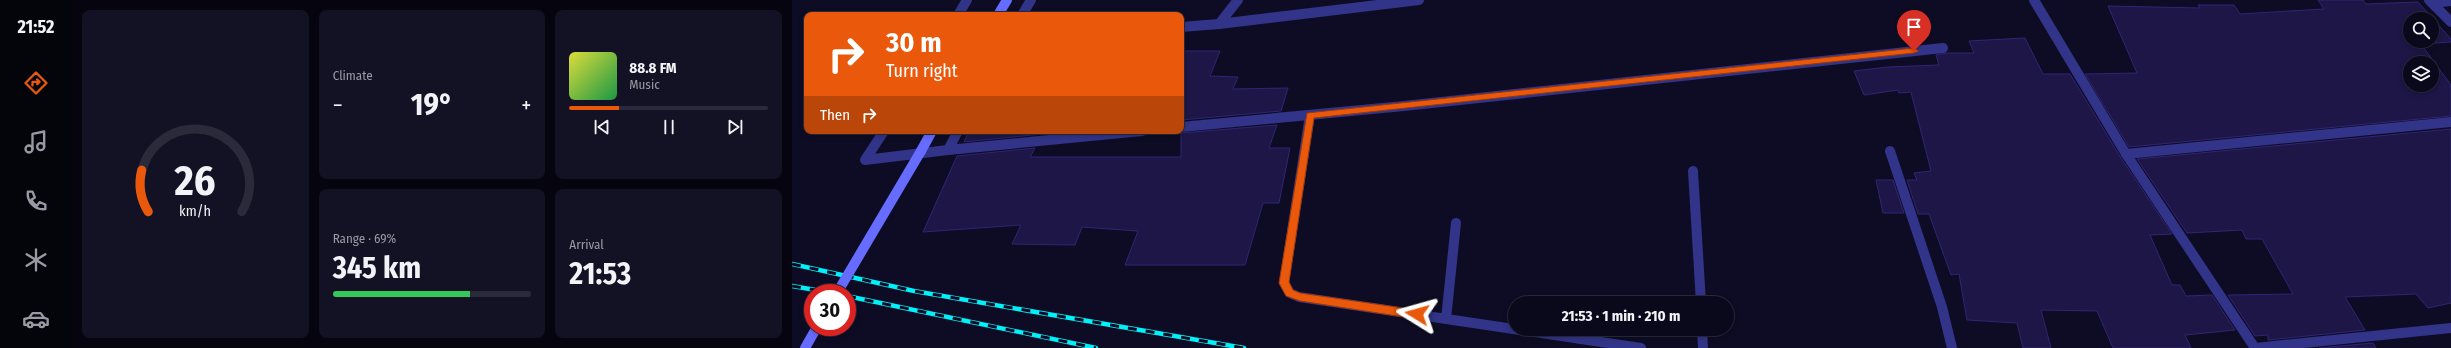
<!DOCTYPE html>
<meta charset="utf-8">
<style>
body{margin:0;font-family:"Fira Sans Condensed",sans-serif;background:#131224;color:#f1f3f6;height:100vh;display:flex;flex-direction:column;font-size:15px;white-space:nowrap}
*{box-sizing:border-box;margin:0}
p{font-size:13px;color:#999aa3}
.icon{flex:none;width:22px;height:22px;fill:none;stroke:currentColor;stroke-width:2;stroke-linecap:round;stroke-linejoin:round}
.map{position:relative;flex:1;overflow:hidden}
.side{display:flex;flex-direction:column;gap:10px;padding:10px;background:#06050f;width:720px}
.side>*{flex:none}
.top-card{position:absolute;left:12px;top:12px;width:380px;height:122px;border-radius:8px;box-shadow:0 2px 6px #0003,0 0 0 1px #2a2a3a;background:#ea580c;color:#fff;overflow:hidden}
.buttons{position:absolute;left:1611px;top:12px;display:grid;gap:8px}
.buttons a{display:grid;place-items:center;width:36px;height:36px;border-radius:50%;background:#0a091b;box-shadow:0 2px 6px #0003,0 0 0 1px #2a2a3a;font-size:20px}
.speed{position:absolute;left:12px;top:284px;display:flex;gap:8px;font-size:20px;font-weight:700;text-align:center}
.speed>*{display:grid;place-content:center;width:52px;height:52px;border-radius:50%;background:#0a091b;box-shadow:0 2px 6px #0003,0 0 0 1px #2a2a3a;line-height:1}
.speed .limit{border:6px solid #d22;background:#fff;color:#111}
.pin{position:absolute;display:grid;place-items:center;width:34px;height:34px;color:#fff;margin:-41px -17px;border-radius:50% 50% 50% 0;rotate:-45deg;box-shadow:0 0 4px #0007}
.pin .icon{rotate:45deg}
.me{position:absolute;width:44px;margin:-22px;rotate:278deg;stroke-linejoin:round;filter:drop-shadow(0 0 3px #0008)}
.turn{display:flex;align-items:center;gap:14px;height:84px;padding:0 16px;font-size:18px}
.turn .icon{width:52px;height:52px;stroke-width:2.5}
.turn b{display:block;font-size:28px;line-height:34px}
.then{display:flex;align-items:center;height:38px;padding:0 16px;background:#0003;gap:8px;font-size:15px}
.big{font-size:30px;font-weight:700;line-height:1.1}
.side .tile{flex:1;display:flex;flex-direction:column;justify-content:center;gap:6px;min-width:0;padding:0 14px;border-radius:8px;background:#131224}
.side .dial{align-items:center;gap:0}
.dial svg{height:104px;overflow:visible;fill:none;stroke:#2a2a3a;stroke-width:7;stroke-linecap:round;text-anchor:middle}
.dial text{fill:#f1f3f6;stroke:none}
.song{display:flex;align-items:center;gap:12px}
.cover{width:48px;height:48px;border-radius:6px;background:linear-gradient(135deg,hsl(60 70% 55%),hsl(140 70% 35%))}
.played{height:4px;border-radius:2px;background:linear-gradient(90deg,#ea580c 25%,#2a2a3a 25%)}
.keys{display:flex;justify-content:space-around;direction:ltr}
.heat{display:flex;justify-content:space-between;align-items:center;font-size:22px;direction:ltr}
.charge{height:6px;border-radius:3px;background:linear-gradient(90deg,#34c759 69%,#2a2a3a 0)}
.side .tiles{flex:1;display:grid;gap:10px;grid-template-columns:repeat(3,1fr)}
.tile:first-child{grid-row:span 2}
.trip{position:absolute;left:716px;top:296px;width:226px;height:40px;border-radius:20px;background:#0a091b;box-shadow:0 2px 6px #0003,0 0 0 1px #2a2a3a;font-weight:700;line-height:40px;text-align:center}
main{display:flex;flex:1;min-height:0}
.tab-bar{display:flex;flex-direction:column;width:72px;justify-content:space-around;align-items:center;background:#04040b;color:#999aa3}
.tab-bar .icon{width:28px;height:28px}
.tab-bar .active{color:#ea580c}
.tab-bar b{font-size:18px;color:#f1f3f6}
.map>svg:first-child{display:block}
</style>
<main>
<nav class="tab-bar">
<b>21:52</b>
<svg class="icon active" aria-label="directions" viewBox="0 0 24 24"><path d="M12 3l9 9-9 9-9-9zM9 14v-3h6M13 9l2 2-2 2"/></svg>
<svg class="icon" aria-label="music" viewBox="0 0 24 24"><path d="M9 18V5l10-2v13"/><circle cx="6" cy="18" r="3"/><circle cx="16" cy="16" r="3"/></svg>
<svg class="icon" aria-label="phone" viewBox="0 0 24 24"><path d="M5 4h4l2 5-3 2q2 4 5 5l2-3 5 2v4C11 20 4 13 5 4z"/></svg>
<svg class="icon" aria-label="climate" viewBox="0 0 24 24"><path d="M12 3v18M4 7l16 10M4 17L20 7"/></svg>
<svg class="icon" aria-label="car" viewBox="0 0 24 24"><path d="M5 17H2v-5l4-1 3-4h7l3 4 3 1v5h-3M9 17h6M6 11h13"/><circle cx="7" cy="17" r="2"/><circle cx="17" cy="17" r="2"/></svg>
</nav>
<section class="side">
<div class="tiles">
<div class="tile dial"><svg viewBox="0 0 100 80">
<path d="M14 69A42 42 0 1 1 86 69"/>
<path d="M14 69A42 42 0 0 1 9 37" stroke="#ea580c"/>
<text x="50" y="56" font-size="32" font-weight="700">26</text>
<text x="50" y="72" font-size="11">km/h</text>
</svg></div>
<div class="tile"><p>Climate</p>
<div class="heat"><a>−</a><b class="big">19°</b><a>+</a></div>
</div>
<div class="tile">
<div class="song"><i class="cover"></i><div><b>88.8 FM</b><p>Music</p></div></div>
<div class="played"></div>
<div class="keys"><svg class="icon" aria-label="previous" viewBox="0 0 24 24"><path d="M18 5L8 12l10 7zM5 5v14"/></svg><svg class="icon" aria-label="pause" viewBox="0 0 24 24"><path d="M8 5v14M16 5v14"/></svg><svg class="icon" aria-label="next" viewBox="0 0 24 24"><path d="M6 5l10 7-10 7zM19 5v14"/></svg></div>
</div>
<div class="tile"><p>Range · 69%</p><b class="big">345 km</b><div class="charge"></div></div>
<div class="tile"><p>Arrival</p><b class="big">21:53</b></div>
</div>
</section>
<div class="map">
<svg width="1659" height="348" viewBox="0 0 1659 348">
<rect width="100%" height="100%" fill="#0e0c24"/>
<g fill="#1d1647" stroke="#302576" fill-rule="evenodd">
<path d="M 1526,0 L 1571,0 L 1574,4 L 1626,2 L 1659,39 L 1659,42 L 1629,44 L 1659,85 L 1659,116 L 1337,147 L 1293,74 L 1345,73 L 1316,6 L 1408,8 L 1406,5 L 1442,5 L 1448,14 L 1532,9 ZM 1618,19 L 1640,19 L 1640,41 L 1618,41 ZM 1618,63 L 1640,63 L 1640,85 L 1618,85 Z"/>
<path d="M 1233,38 L 1251,74 L 1278,74 L 1329,158 L 1380,234 L 1358,235 L 1380,285 L 1388,285 L 1394,296 L 1420,295 L 1443,330 L 1393,335 L 1399,348 L 1321,348 L 1305,311 L 1249,310 L 1259,348 L 1231,348 L 1225,323 L 1175,320 L 1167,274 L 1159,275 L 1137,214 L 1126,214 L 1115,180 L 1125,180 L 1122,173 L 1139,171 L 1119,92 L 1107,93 L 1106,90 L 1072,95 L 1062,71 L 1096,67 L 1147,65 L 1144,55 L 1155,53 L 1182,53 L 1177,41 Z"/>
<path d="M 389,51 L 428,51 L 418,76 L 446,77 L 441,89 L 496,88 L 489,111 L 389,120 Z"/>
<path d="M 485,125 L 477,148 L 498,148 L 487,203 L 471,203 L 453,265 L 333,265 L 346,231 L 290,227 L 283,245 L 220,244 L 229,225 L 131,232 L 165,156 L 243,148 L 238,157 L 389,157 L 389,133 Z"/>
<path d="M 1659,129 L 1659,303 L 1636,308 L 1624,294 L 1553,297 L 1573,330 L 1476,340 L 1476,335 L 1463,336 L 1436,295 L 1501,294 L 1470,239 L 1454,239 L 1450,230 L 1395,233 L 1345,159 Z"/>
<path d="M 177,131 L 252,131 L 250,134 L 172,142 Z"/>
<path d="M 1084,180 L 1101,180 L 1112,213 L 1091,213 Z"/>
<path d="M 1581,343 L 1584,348 L 1527,348 Z"/>
</g>
<g fill="none" stroke-linecap="round" stroke-linejoin="round">
<g stroke="#323489" stroke-width="10">
<path d="M 1242,0 L 1334,154 L 1463,348 L 1659,328"/>
<path d="M 1637,0 L 1659,22"/>
<path d="M 1641,3 L 1659,1"/>
<path d="M 166,15 L 175,0"/>
<path d="M 230,15 L 239,0"/>
<path d="M 427,24 L 627,0"/>
<path d="M 389,27 L 427,24 L 446,0"/>
<path d="M 518,115 L 492,283 L 498,293 L 507,297 L 849,348"/>
<path d="M 389,127 L 612,106 L 1151,48"/>
<path d="M 92,131 L 73,160 L 156,150"/>
<path d="M 166,131 L 156,150 L 350,131"/>
<path d="M 1098,151 L 1150,307 L 1160,348"/>
<path d="M 1334,154 L 1659,122"/>
<path d="M 901,171 L 909,303"/>
<path d="M 654,319 L 664,223"/>
<path d="M 910,329 L 911,348"/>
</g>
<g stroke="#666cff" stroke-width="10">
<path d="M 206,15 L 215,0"/>
<path d="M 129,151 L 140,131"/>
<path d="M 13,348 L 25,327"/>
</g>
<defs>
<g id="rail">
<path d="M 0,264 L 122,291 L 452,348"/>
<path d="M 0,286 L 41,293"/>
<path d="M 55,296 L 304,348"/>
</g>
</defs>
<use href="#rail" stroke="#00f1fa" stroke-width="4.5"/>
<use href="#rail" stroke="#0e0c24" stroke-width="3" stroke-dasharray="9" stroke-linecap="butt"/>
<path stroke="#666cff" stroke-width="10" d="M 45,293 L 129,151"/>
</g>
<path fill="#ea580c" stroke="#983908" d="M 1122,48 L 1127,51 L 1122,53 L 522,118 L 497,282 L 501,290 L 508,293 L 625,310 L 630,314 L 625,319 L 508,301 L 494,296 L 487,283 L 515,113 Z"/>
</svg>
<div class="buttons">
<a><svg class="icon" aria-label="search" viewBox="0 0 24 24"><circle cx="10" cy="10" r="6"/><path d="M15 15l6 6"/></svg></a>
<a><svg class="icon" aria-label="layers" viewBox="0 0 24 24"><path d="M12 4l9 5-9 5-9-5zM3 14l9 5 9-5"/></svg></a>
</div>
<div class="speed"><div class="limit">30</div></div>
<div class="pin" style="left:1122px;top:51px;background:#d93025"><svg class="icon" aria-label="arrive" viewBox="0 0 24 24"><path d="M6 21V4h12l-3 4 3 4H6"/></svg></div>
<svg class="me" style="left:625px;top:314px" viewBox="-20 -20 40 40"><path d="M0-17L14 15 0 8-14 15z" fill="#ea580c" stroke="#fff" stroke-width="4"/></svg>
<div class="trip">21:53 · 1 min · 210 m</div>
<div class="top-card">
<div class="turn"><svg class="icon" aria-label="right" viewBox="0 0 24 24"><path d="M7 20v-9h11M14 6l5 5-5 5"/></svg><div><b>30 m</b>Turn right</div></div>
<div class="then">Then<svg class="icon" aria-label="right" viewBox="0 0 24 24"><path d="M7 20v-9h11M14 6l5 5-5 5"/></svg></div>
</div>
</div>
</main>
